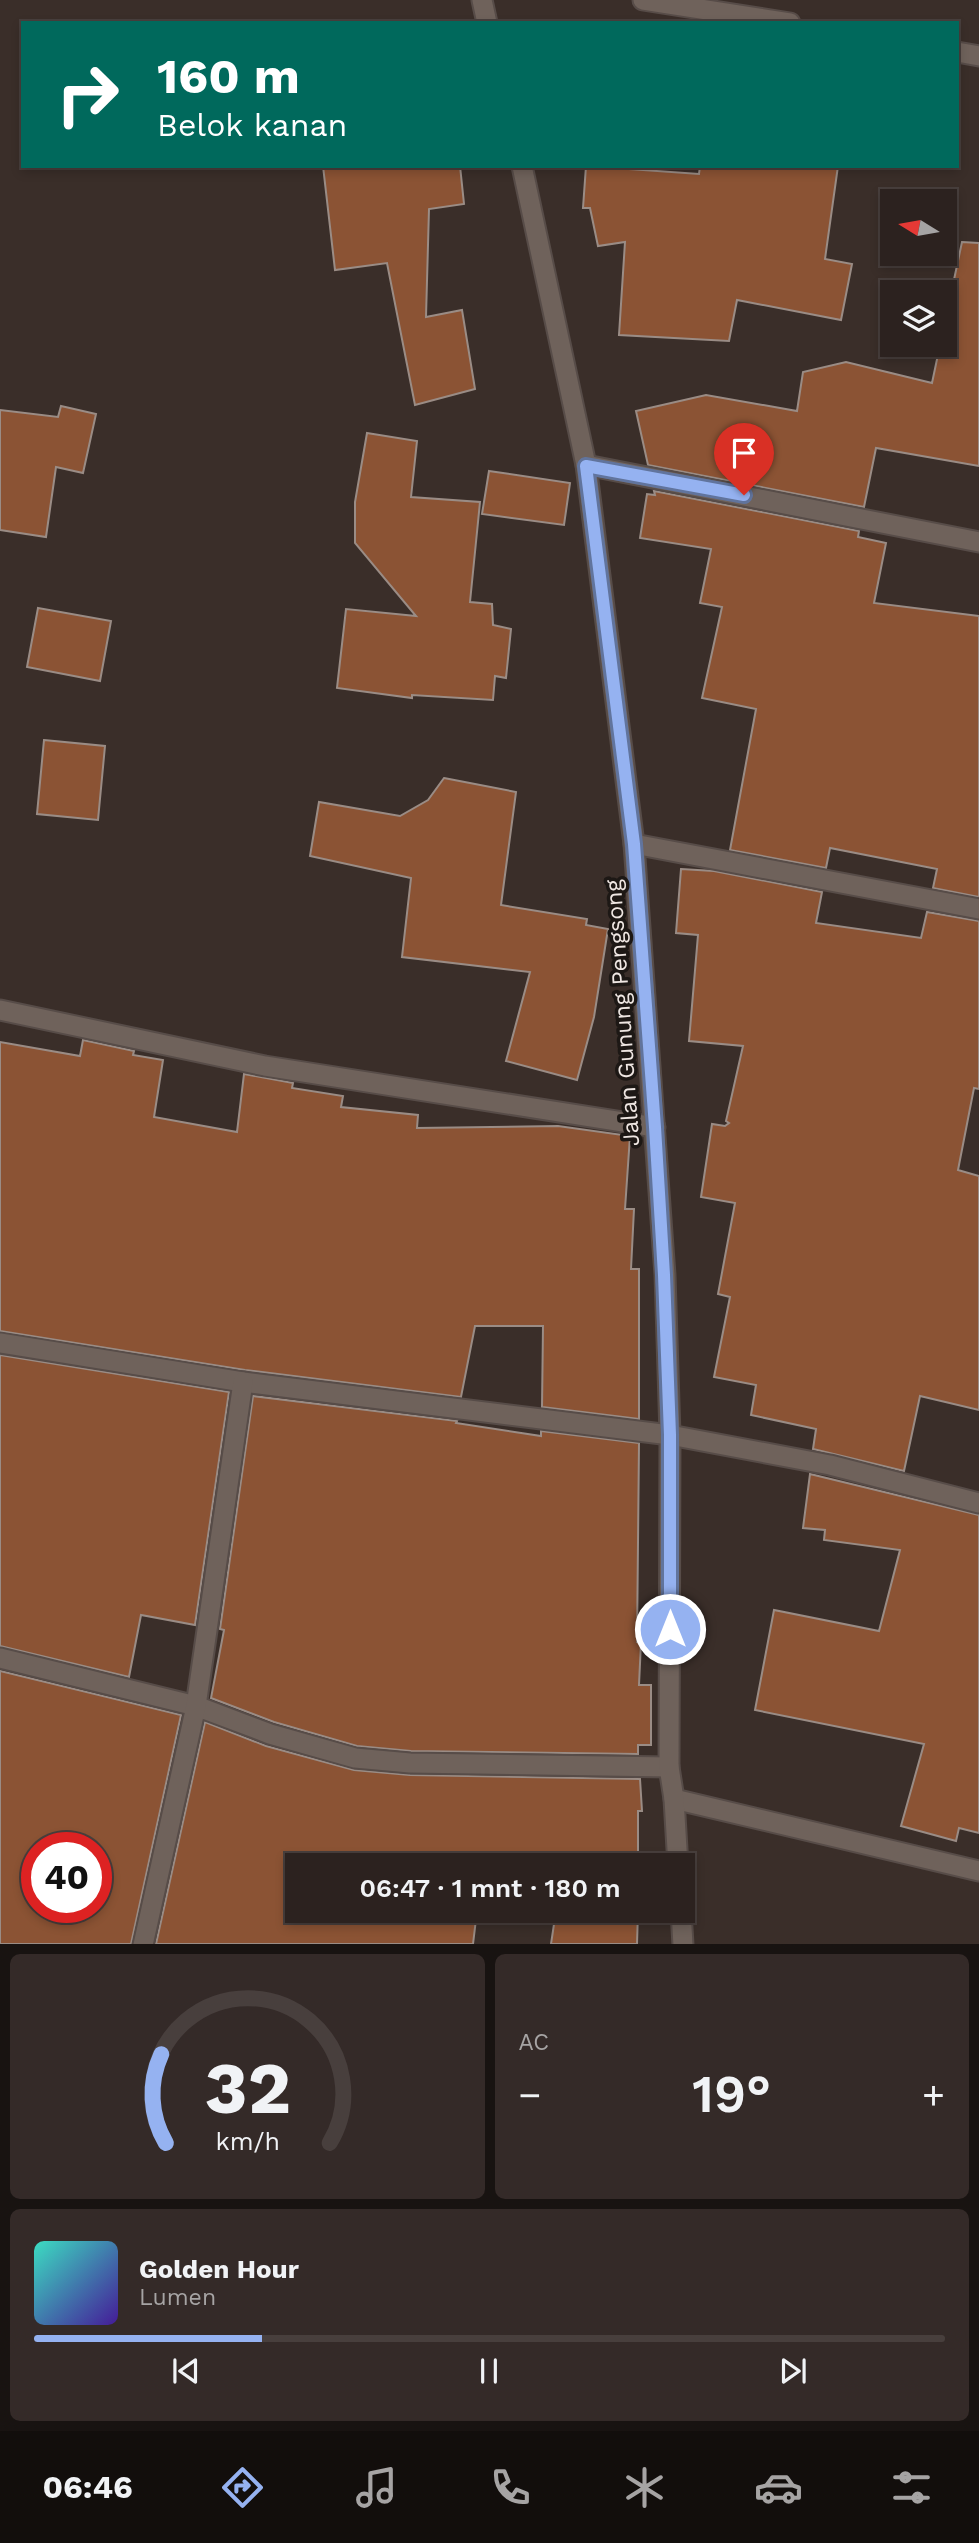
<!DOCTYPE html>
<html lang="id">
<meta charset="utf-8">
<style>
body{margin:0;font-family:"Work Sans",sans-serif;background:#342a28;color:#f1f3f6;height:100vh;display:flex;flex-direction:column;font-size:26px;white-space:nowrap}
*{box-sizing:border-box;margin:0}
p{font-size:23px;color:#a6a4a4}
.icon{flex:none;width:38px;height:38px;fill:none;stroke:currentColor;stroke-width:2;stroke-linecap:round;stroke-linejoin:round}
.map{position:relative;height:1944px;overflow:hidden}
.drawer{display:flex;flex-direction:column;gap:10px;padding:10px;background:#181311;flex:1}
.drawer>*{flex:none}
.hud{position:absolute;left:21px;top:21px;width:938px;height:147px;border-radius:0px;box-shadow:0 4px 10px #0003,0 0 0 2px #483f3d;background:#00695c;color:#fff;overflow:hidden}
.needle{width:46px;rotate:281deg}
.tools{position:absolute;left:880px;top:189px;display:grid;gap:14px}
.tools a{display:grid;place-items:center;width:77px;height:77px;border-radius:0px;background:#2c221f;box-shadow:0 4px 10px #0003,0 0 0 2px #483f3d;font-size:35px}
.speed{position:absolute;left:21px;top:1832px;display:flex;gap:14px;font-size:35px;font-weight:700;text-align:center}
.speed>*{display:grid;place-content:center;width:91px;height:91px;border-radius:50%;background:#2c221f;box-shadow:0 4px 10px #0003,0 0 0 2px #483f3d;line-height:1}
.speed .limit{border:10px solid #d22;background:#fff;color:#111}
.pin{position:absolute;display:grid;place-items:center;width:60px;height:60px;color:#fff;margin:-72px -30px;border-radius:50% 50% 50% 0;rotate:-45deg;box-shadow:0 0 7px #0007}
.pin .icon{rotate:45deg}
.me{position:absolute;width:77px;margin:-38px;rotate:0deg;stroke-linejoin:round;filter:drop-shadow(0 0 5px #0008)}
.turn{display:flex;align-items:center;gap:24px;height:147px;padding:0 21px;font-size:32px}
.turn .icon{width:91px;height:91px;stroke-width:2.5}
.turn b{display:block;font-size:49px;line-height:60px}
.big{font-size:52px;font-weight:600;line-height:1.1}
.drawer .tile{flex:1;display:flex;flex-direction:column;justify-content:center;gap:10px;min-width:0;padding:0 24px;border-radius:10px;background:#342a28}
.drawer .dial{align-items:center;gap:0}
.dial svg{height:182px;overflow:visible;fill:none;stroke:#483f3d;stroke-width:7;stroke-linecap:round;text-anchor:middle}
.dial text{fill:#f1f3f6;stroke:none}
.song{display:flex;align-items:center;gap:21px}
.cover{width:84px;height:84px;border-radius:10px;background:linear-gradient(135deg,hsl(170 70% 55%),hsl(260 70% 35%))}
.played{height:7px;border-radius:4px;background:linear-gradient(90deg,#95b2f1 25%,#483f3d 25%)}
.keys{display:flex;justify-content:space-around;direction:ltr}
.heat{display:flex;justify-content:space-between;align-items:center;font-size:38px;direction:ltr}
.drawer .tiles{flex:1;display:grid;gap:10px;grid-template-columns:1fr 1fr}
.tile:last-child{grid-column:span 2}
.trip{position:absolute;left:285px;top:1853px;width:410px;height:70px;border-radius:0px;background:#2c221f;box-shadow:0 4px 10px #0003,0 0 0 2px #483f3d;font-weight:600;line-height:70px;text-align:center}
.tabs{display:flex;height:112px;justify-content:space-around;align-items:center;background:#120e0c;color:#a6a4a4}
.tabs .icon{width:49px;height:49px}
.tabs .active{color:#95b2f1}
.tabs b{font-size:32px;color:#f1f3f6}
.map>svg:first-child{display:block}
</style>
<div class="map">
<svg width="979" height="1945" viewBox="0 0 979 1945">
<rect width="100%" height="100%" fill="#3a2e29"/>
<g fill="#8b5334" stroke="#9a8c85" stroke-width="2" fill-rule="evenodd">
<path d="M 323,166 L 423,166 L 424,169 L 460,166 L 464,204 L 429,209 L 426,317 L 462,310 L 475,389 L 415,405 L 387,263 L 335,270 Z"/>
<path d="M 586,166 L 699,174 L 700,166 L 838,166 L 825,259 L 852,264 L 841,320 L 737,300 L 729,341 L 619,335 L 625,242 L 598,246 L 590,208 L 583,208 Z"/>
<path d="M 962,242 L 979,243 L 979,466 L 876,448 L 864,507 L 648,465 L 636,411 L 706,395 L 797,411 L 803,372 L 846,362 L 932,383 L 940,345 L 945,345 L 945,322 Z"/>
<path d="M 61,406 L 96,414 L 83,473 L 56,467 L 46,537 L 0,530 L 0,410 L 58,417 Z"/>
<path d="M 367,433 L 417,441 L 411,497 L 480,502 L 470,602 L 492,604 L 493,625 L 511,629 L 506,678 L 495,676 L 493,700 L 412,695 L 412,698 L 337,688 L 346,609 L 416,616 L 355,543 L 355,502 Z"/>
<path d="M 489,471 L 570,483 L 564,525 L 482,514 Z"/>
<path d="M 654,491 L 859,531 L 858,537 L 886,543 L 874,603 L 979,616 L 979,897 L 933,888 L 937,869 L 830,848 L 826,868 L 730,850 L 756,709 L 702,698 L 722,607 L 700,603 L 711,549 L 640,538 L 647,494 L 655,495 Z"/>
<path d="M 38,608 L 111,621 L 100,681 L 27,667 Z"/>
<path d="M 44,740 L 105,746 L 98,820 L 37,814 Z"/>
<path d="M 444,778 L 516,792 L 501,905 L 587,919 L 586,925 L 608,929 L 594,1017 L 577,1080 L 506,1061 L 530,972 L 402,957 L 411,878 L 310,856 L 319,802 L 400,816 L 428,800 Z"/>
<path d="M 681,869 L 714,871 L 822,892 L 816,923 L 921,938 L 927,912 L 979,921 L 979,1089 L 974,1088 L 958,1170 L 979,1176 L 979,1410 L 920,1396 L 904,1471 L 813,1449 L 816,1429 L 751,1415 L 756,1385 L 714,1377 L 730,1297 L 718,1294 L 735,1203 L 701,1197 L 712,1124 L 725,1126 L 729,1123 L 726,1121 L 743,1046 L 689,1041 L 698,935 L 676,933 Z"/>
<path d="M 83,1040 L 134,1051 L 133,1055 L 163,1060 L 154,1117 L 237,1132 L 244,1074 L 293,1083 L 292,1088 L 343,1096 L 341,1107 L 418,1115 L 417,1128 L 558,1126 L 630,1136 L 625,1209 L 634,1209 L 631,1269 L 639,1269 L 639,1419 L 542,1407 L 543,1326 L 475,1326 L 461,1397 L 245,1370 L 0,1331 L 0,1042 L 80,1056 Z"/>
<path d="M 0,1355 L 229,1392 L 195,1625 L 141,1615 L 129,1677 L 0,1646 Z"/>
<path d="M 253,1396 L 457,1421 L 456,1423 L 541,1436 L 541,1431 L 639,1443 L 637,1642 L 641,1642 L 639,1685 L 651,1685 L 651,1745 L 638,1745 L 638,1754 L 411,1751 L 357,1746 L 274,1722 L 211,1698 L 224,1630 L 220,1629 Z"/>
<path d="M 810,1474 L 979,1515 L 979,1833 L 959,1828 L 956,1841 L 901,1826 L 924,1744 L 755,1710 L 774,1610 L 879,1631 L 900,1550 L 824,1540 L 825,1530 L 803,1528 Z"/>
<path d="M 0,1671 L 181,1715 L 131,1944 L 0,1944 ZM 37,1848 L 96,1848 L 96,1908 L 37,1908 Z"/>
<path d="M 205,1722 L 266,1746 L 354,1770 L 410,1775 L 640,1779 L 642,1811 L 638,1811 L 638,1866 L 298,1866 L 298,1911 L 477,1911 L 473,1944 L 156,1944 Z"/>
<path d="M 556,1911 L 638,1911 L 637,1944 L 551,1944 Z"/>
</g>
<g fill="none" stroke-linecap="round" stroke-linejoin="round">
<defs>
<g id="minor">
<path d="M 643,0 L 790,23"/>
<path d="M 957,52 L 979,56"/>
<path d="M 586,465 L 979,542"/>
<path d="M 634,844 L 979,909"/>
<path d="M 0,1010 L 265,1066 L 655,1127"/>
<path d="M 0,1343 L 243,1382 L 670,1435 L 830,1465 L 979,1503"/>
<path d="M 0,1658 L 196,1706 L 270,1734 L 355,1758 L 410,1763 L 669,1767"/>
<path d="M 674,1799 L 979,1871"/>
<path d="M 143,1945 L 196,1706 L 243,1382"/>
</g>
<g id="tertiary">
<path d="M 482,0 L 487,23"/>
<path d="M 522,166 L 586,465 L 634,844 L 665,1275 L 670,1435 L 669,1767 L 674,1799 L 678,1866"/>
<path d="M 681,1911 L 683,1945"/>
</g>
</defs>
<use href="#minor" stroke="#574c48" stroke-width="23"/>
<use href="#tertiary" stroke="#574c48" stroke-width="23"/>
<use href="#minor" stroke="#6f625b" stroke-width="19"/>
<use href="#tertiary" stroke="#6f625b" stroke-width="19"/>
</g>
<g fill="none" stroke-linecap="round" stroke-linejoin="round">
<defs>
<path id="route" d="M 670,1629 L 670,1435 L 664,1275 L 655,1127 L 634,844 L 586,466 L 744,495"/>
</defs>
<use href="#route" stroke="#61749d" stroke-width="18"/>
<use href="#route" stroke="#95b2f1" stroke-width="12"/>
</g>
<g text-anchor="middle" stroke-width="7" stroke-linejoin="round" paint-order="stroke">
<g font-size="23" fill="#efe7e3" stroke="#1d1815">
<text transform="translate(622 1013) rotate(-94)" y="8">Jalan Gunung Pengsong</text>
</g>
</g>
</svg>
<div class="tools">
<a><svg class="needle" viewBox="-14 -14 28 28"><path d="M0-13l5 13h-10z" fill="#e53935"/><path d="M0 13l5-13h-10z" fill="#a6a4a4"/></svg></a>
<a><svg class="icon" aria-label="layers" viewBox="0 0 24 24"><path d="M12 4l9 5-9 5-9-5zM3 14l9 5 9-5"/></svg></a>
</div>
<div class="speed"><div class="limit">40</div></div>
<div class="pin" style="left:744px;top:495px;background:#d93025"><svg class="icon" aria-label="arrive" viewBox="0 0 24 24"><path d="M6 21V4h12l-3 4 3 4H6"/></svg></div>
<svg class="me" style="left:670px;top:1629px" viewBox="-20 -20 40 40"><circle r="17" fill="#95b2f1" stroke="#fff" stroke-width="3"/><path d="M0-11L8 9 0 5-8 9z" fill="#fff"/></svg>
<div class="trip">06:47 · 1 mnt · 180 m</div>
<div class="hud">
<div class="turn"><svg class="icon" aria-label="right" viewBox="0 0 24 24"><path d="M7 20v-9h11M14 6l5 5-5 5"/></svg><div><b>160 m</b>Belok kanan</div></div>
</div>
</div>
<section class="drawer">
<div class="tiles">
<div class="tile dial"><svg viewBox="0 0 100 80">
<path d="M14 69A42 42 0 1 1 86 69"/>
<path d="M14 69A42 42 0 0 1 12 30" stroke="#95b2f1"/>
<text x="50" y="56" font-size="32" font-weight="700">32</text>
<text x="50" y="72" font-size="11">km/h</text>
</svg></div>
<div class="tile"><p>AC</p>
<div class="heat"><a>−</a><b class="big">19°</b><a>+</a></div>
</div>
<div class="tile">
<div class="song"><i class="cover"></i><div><b>Golden Hour</b><p>Lumen</p></div></div>
<div class="played"></div>
<div class="keys"><svg class="icon" aria-label="previous" viewBox="0 0 24 24"><path d="M18 5L8 12l10 7zM5 5v14"/></svg><svg class="icon" aria-label="pause" viewBox="0 0 24 24"><path d="M8 5v14M16 5v14"/></svg><svg class="icon" aria-label="next" viewBox="0 0 24 24"><path d="M6 5l10 7-10 7zM19 5v14"/></svg></div>
</div>
</div>
</section>
<nav class="tabs">
<b>06:46</b>
<svg class="icon active" aria-label="directions" viewBox="0 0 24 24"><path d="M12 3l9 9-9 9-9-9zM9 14v-3h6M13 9l2 2-2 2"/></svg>
<svg class="icon" aria-label="music" viewBox="0 0 24 24"><path d="M9 18V5l10-2v13"/><circle cx="6" cy="18" r="3"/><circle cx="16" cy="16" r="3"/></svg>
<svg class="icon" aria-label="phone" viewBox="0 0 24 24"><path d="M5 4h4l2 5-3 2q2 4 5 5l2-3 5 2v4C11 20 4 13 5 4z"/></svg>
<svg class="icon" aria-label="climate" viewBox="0 0 24 24"><path d="M12 3v18M4 7l16 10M4 17L20 7"/></svg>
<svg class="icon" aria-label="car" viewBox="0 0 24 24"><path d="M5 17H2v-5l4-1 3-4h7l3 4 3 1v5h-3M9 17h6M6 11h13"/><circle cx="7" cy="17" r="2"/><circle cx="17" cy="17" r="2"/></svg>
<svg class="icon" aria-label="filters" viewBox="0 0 24 24"><path d="M4 7h16M4 17h16"/><circle cx="9" cy="7" r="2"/><circle cx="15" cy="17" r="2"/></svg>
</nav>
